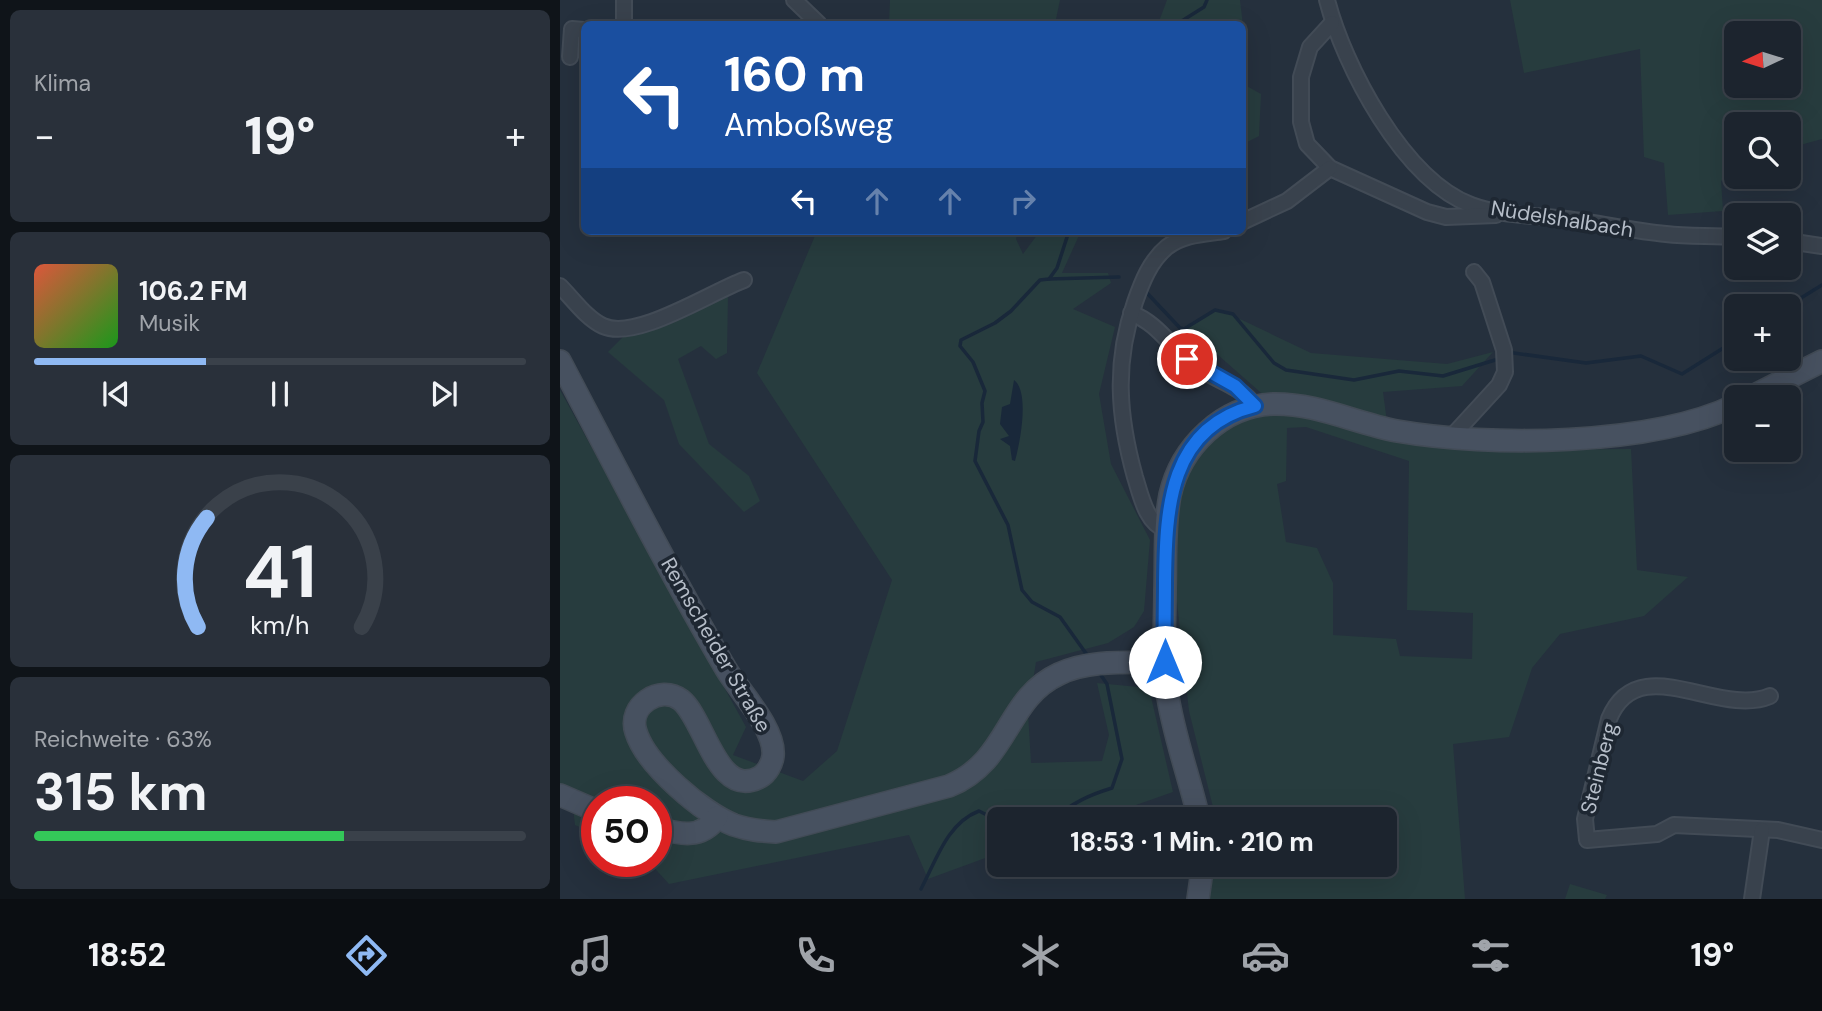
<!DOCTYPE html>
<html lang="de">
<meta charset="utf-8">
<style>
body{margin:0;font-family:"DM Sans",sans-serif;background:#29303a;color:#f1f3f6;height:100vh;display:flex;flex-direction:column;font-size:26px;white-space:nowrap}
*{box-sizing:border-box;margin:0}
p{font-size:23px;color:#a0a4aa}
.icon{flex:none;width:38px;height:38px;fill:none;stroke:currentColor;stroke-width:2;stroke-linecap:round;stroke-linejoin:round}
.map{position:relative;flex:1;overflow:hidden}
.drawer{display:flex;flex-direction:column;gap:10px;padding:10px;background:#0f1419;width:560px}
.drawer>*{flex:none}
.top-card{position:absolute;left:21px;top:21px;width:665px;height:214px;border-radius:10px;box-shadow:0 7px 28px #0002,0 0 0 2px #3a414a;background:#1a4fa0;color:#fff;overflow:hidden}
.needle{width:46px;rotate:266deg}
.tools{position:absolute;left:1164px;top:21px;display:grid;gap:14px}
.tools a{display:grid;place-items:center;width:77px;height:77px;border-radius:10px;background:#1c242e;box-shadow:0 7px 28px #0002,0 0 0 2px #3a414a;font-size:35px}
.speed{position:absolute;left:21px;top:786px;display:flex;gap:14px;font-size:35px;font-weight:700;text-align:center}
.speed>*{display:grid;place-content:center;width:91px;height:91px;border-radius:50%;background:#1c242e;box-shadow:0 7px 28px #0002,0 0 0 2px #3a414a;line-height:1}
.speed .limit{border:10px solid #d22;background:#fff;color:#111}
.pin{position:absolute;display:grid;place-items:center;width:60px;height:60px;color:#fff;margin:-30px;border:4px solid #fff;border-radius:50%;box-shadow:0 2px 7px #0007}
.me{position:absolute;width:77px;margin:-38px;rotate:0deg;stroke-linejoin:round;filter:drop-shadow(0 0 5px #0008)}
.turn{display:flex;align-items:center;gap:24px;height:147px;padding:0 28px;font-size:32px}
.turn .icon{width:91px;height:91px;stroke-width:2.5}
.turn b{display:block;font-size:49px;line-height:60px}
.lanes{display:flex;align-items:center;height:66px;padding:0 28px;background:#0003;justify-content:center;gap:35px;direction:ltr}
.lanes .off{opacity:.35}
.big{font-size:52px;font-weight:700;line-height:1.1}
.drawer .widget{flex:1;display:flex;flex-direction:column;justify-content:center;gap:10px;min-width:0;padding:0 24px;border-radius:10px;background:#29303a}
.drawer .dial{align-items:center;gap:0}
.dial svg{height:182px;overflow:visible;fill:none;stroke:#3a414a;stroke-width:7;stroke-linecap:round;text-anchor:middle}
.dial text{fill:#f1f3f6;stroke:none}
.song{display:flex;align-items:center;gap:21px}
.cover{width:84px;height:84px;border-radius:10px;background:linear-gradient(135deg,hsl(10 70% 55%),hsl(120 70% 35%))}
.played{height:7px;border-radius:4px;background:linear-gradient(90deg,#8fb9f3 35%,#3a414a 35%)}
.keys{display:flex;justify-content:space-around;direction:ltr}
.heat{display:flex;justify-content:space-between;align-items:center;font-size:38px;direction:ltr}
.charge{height:10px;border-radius:5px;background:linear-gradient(90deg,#34c759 63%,#3a414a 0)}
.trip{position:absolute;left:427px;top:807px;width:410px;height:70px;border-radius:10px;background:#1c242e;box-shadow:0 7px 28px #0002,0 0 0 2px #3a414a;font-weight:700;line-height:70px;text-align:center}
.menu{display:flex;height:112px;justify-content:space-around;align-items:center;background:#0b0e12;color:#a0a4aa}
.menu .icon{width:49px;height:49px}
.menu .active{color:#8fb9f3}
.menu b{font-size:32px;color:#f1f3f6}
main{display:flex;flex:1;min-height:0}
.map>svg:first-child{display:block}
</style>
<main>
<section class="drawer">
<div class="widget"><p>Klima</p>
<div class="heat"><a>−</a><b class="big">19°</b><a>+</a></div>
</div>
<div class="widget">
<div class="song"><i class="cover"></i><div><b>106.2 FM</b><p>Musik</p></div></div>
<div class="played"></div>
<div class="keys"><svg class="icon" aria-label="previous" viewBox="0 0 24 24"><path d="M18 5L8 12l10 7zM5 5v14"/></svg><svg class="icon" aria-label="pause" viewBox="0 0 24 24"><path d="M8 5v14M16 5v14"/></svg><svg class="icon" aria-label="next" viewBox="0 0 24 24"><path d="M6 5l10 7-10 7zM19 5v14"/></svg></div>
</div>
<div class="widget dial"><svg viewBox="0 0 100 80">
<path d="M14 69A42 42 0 1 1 86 69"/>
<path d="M14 69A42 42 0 0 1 18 21" stroke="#8fb9f3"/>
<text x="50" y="56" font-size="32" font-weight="700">41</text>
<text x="50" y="72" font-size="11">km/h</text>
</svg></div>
<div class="widget"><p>Reichweite · 63%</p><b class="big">315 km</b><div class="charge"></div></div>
</section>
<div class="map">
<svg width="1262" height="899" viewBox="0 0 1262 899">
<rect width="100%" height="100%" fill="#25303d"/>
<g fill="#273c3e" fill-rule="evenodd">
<path d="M 330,0 L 500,0 L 495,24 L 329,24 Z"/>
<path d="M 607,0 L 680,0 L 684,34 L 683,52 L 682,24 L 598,24 Z"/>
<path d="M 950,0 L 1262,0 L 1262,139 L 1229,148 L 1228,124 L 1176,124 L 1176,172 L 1161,181 L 1163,211 L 1108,215 L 1104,163 L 1084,157 L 1080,49 L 964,73 ZM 1176,33 L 1228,33 L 1228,86 L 1176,86 Z"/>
<path d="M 683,84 L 701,94 L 699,136 L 683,144 Z"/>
<path d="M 257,231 L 458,231 L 456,239 L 463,254 L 480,231 L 521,231 L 502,273 L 548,273 L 551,283 L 513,309 L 555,327 L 539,394 L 551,464 L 590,540 L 584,611 L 574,627 L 548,643 L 476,662 L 468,712 L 471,763 L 542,761 L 549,735 L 537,683 L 589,688 L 613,792 L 536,819 L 439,819 L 439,853 L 368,879 L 349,835 L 109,884 L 88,861 L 96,861 L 96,802 L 37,802 L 37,834 L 15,825 L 12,799 L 0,789 L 0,390 L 186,727 L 173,755 L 243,781 L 277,751 L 332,580 L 197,373 Z"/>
<path d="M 168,296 L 167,353 L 156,359 L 141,346 L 118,359 L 149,444 L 189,476 L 200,501 L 184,512 L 119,444 L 104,400 L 48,352 L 67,333 L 92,330 Z"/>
<path d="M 659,309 L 751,353 L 887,364 L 933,352 L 902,386 L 823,392 L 829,437 L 927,450 L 1071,449 L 1077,570 L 1128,577 L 1084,616 L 1000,634 L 972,668 L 949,737 L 893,744 L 905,899 L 647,899 L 657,865 L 824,864 L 824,819 L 656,819 L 629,711 L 610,539 L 614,494 L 654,431 L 717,407 L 625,326 ZM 746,427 L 849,461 L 847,610 L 913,613 L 912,659 L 840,656 L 836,639 L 773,635 L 773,583 L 757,548 L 726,542 L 717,484 L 726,481 L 727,428 Z"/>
<path d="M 1010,884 L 1047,895 L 1045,899 L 1005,899 Z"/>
</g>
<path fill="#19283a" d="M 454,380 C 470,392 460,443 455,461 L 452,460 L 450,446 L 440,439 L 449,436 L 440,424 L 442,407 L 450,404 Z"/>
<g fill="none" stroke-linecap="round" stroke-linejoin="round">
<g stroke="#19283a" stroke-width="3.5">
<path d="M 617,24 L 644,7 L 647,0"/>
<path d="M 509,231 L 497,268 L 489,279 L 480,280 L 451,311 L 435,323 L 401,340 L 400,346 L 413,362 L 425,391 L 422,403 L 423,422 L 419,431 L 415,461 L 448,525 L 462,590 L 472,602 L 500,617 L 530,659"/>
<path d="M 489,279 L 559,277"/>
<path d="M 587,293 L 620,328 L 624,329 L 655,310 L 673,314 L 714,363 L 726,370 L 794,380 L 839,371 L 883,376 L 935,360"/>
<path d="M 1228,306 L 1262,285"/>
<path d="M 954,353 L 1026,363 L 1081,356 L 1122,374 L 1176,340"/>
<path d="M 494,819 C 512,803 529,795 552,788 L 562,759 L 547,684 L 538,671"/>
<path d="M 361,889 C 376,861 387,823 419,811 L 439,821"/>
</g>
<defs>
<g id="street">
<path d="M 64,0 L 64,24"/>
<path d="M 234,0 L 259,24"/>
<path d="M 767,0 C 784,66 843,179 911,205 C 940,216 975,215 1006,219 C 1040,223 1073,231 1106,234 C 1129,237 1153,235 1176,237"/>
<path d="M 772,23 L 750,47 L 741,77 L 741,122 L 747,144 L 770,168 L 867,212 L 886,217 L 936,215"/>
<path d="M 10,57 L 12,29 L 24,30"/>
<path d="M 682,222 L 727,201 L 770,168"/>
<path d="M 1228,241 L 1262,246"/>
<path d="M 0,286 C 13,299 26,318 43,326 C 76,341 149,293 184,280"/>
<path d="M 571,313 C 599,324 610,347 633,364 C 654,381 678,383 695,406"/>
<path d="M 885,437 L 895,433 L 939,385 L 945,372 L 944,350 L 922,282 L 914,272"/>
<path d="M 606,530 C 586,523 581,496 575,477 C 558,416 554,362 575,302 C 582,282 590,261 607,247 C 624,234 644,234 664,231"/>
<path d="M 1210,696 C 1158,718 1078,648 1049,719 L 1025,819 L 1027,840 L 1097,834 L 1114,825 L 1218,830 L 1262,840"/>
<path d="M 1192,899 L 1202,830"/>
</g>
<g id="secondary">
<path d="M 0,361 C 54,464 107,568 166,669 C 179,691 216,729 213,756 C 212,764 207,773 200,777 C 157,800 145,719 121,700 C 100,684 67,706 76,732 C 86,765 143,813 174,825 C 188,830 201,831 216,832 L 389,786 C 450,761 445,699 499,674 C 530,659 571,663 605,662"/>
<path d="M 1191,397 L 1262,361"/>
<path d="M 0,795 L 37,811"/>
<path d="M 639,819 C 629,776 613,734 607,691 C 602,658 605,624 605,590 C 606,559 604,526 610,495 C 621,447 662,406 713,404 C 756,403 795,423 837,431 C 929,447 1091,446 1176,405"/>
<path d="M 96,828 C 119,834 142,840 157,817"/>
<path d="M 638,899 L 643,864"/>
</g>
</defs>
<use href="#street" stroke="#424b56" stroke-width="18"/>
<use href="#secondary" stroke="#424b56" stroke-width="24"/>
<use href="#street" stroke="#39424d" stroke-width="14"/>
<use href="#secondary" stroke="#475160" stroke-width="21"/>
</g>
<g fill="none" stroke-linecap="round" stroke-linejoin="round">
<defs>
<path id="route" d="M 605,662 C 604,635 605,608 605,581 C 606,508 609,427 695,406 L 675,386 L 627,359"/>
</defs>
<use href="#route" stroke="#114b97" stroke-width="18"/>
<use href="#route" stroke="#1a73e8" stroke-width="12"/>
</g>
<g text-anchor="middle" stroke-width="7" stroke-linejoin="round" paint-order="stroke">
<g font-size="21" fill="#b5bdc8" stroke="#1e2732">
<text transform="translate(1002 219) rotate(9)" y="7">Nüdelshalbach</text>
<text transform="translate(156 645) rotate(60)" y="7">Remscheider Straße</text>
<text transform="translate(1039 768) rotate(-76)" y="7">Steinberg</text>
</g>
</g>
</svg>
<div class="tools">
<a><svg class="needle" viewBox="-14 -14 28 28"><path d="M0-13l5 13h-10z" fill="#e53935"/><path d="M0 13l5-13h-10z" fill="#a0a4aa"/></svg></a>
<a><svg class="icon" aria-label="search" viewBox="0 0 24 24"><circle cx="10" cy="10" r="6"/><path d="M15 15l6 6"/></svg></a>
<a><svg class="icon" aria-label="layers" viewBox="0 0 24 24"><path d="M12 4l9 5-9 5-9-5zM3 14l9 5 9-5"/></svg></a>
<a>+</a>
<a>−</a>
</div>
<div class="speed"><div class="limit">50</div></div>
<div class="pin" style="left:627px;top:359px;background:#d93025"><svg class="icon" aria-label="arrive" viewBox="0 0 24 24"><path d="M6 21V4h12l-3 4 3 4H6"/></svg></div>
<svg class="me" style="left:605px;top:662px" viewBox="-20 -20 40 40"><circle r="19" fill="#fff"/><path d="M0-13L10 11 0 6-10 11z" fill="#1a73e8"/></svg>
<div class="trip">18:53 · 1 Min. · 210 m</div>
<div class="top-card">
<div class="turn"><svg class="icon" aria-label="left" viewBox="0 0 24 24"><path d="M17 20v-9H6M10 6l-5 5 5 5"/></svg><div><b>160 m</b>Amboßweg</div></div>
<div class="lanes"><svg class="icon" aria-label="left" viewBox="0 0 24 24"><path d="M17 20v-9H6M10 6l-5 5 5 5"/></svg><svg class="icon off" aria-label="ahead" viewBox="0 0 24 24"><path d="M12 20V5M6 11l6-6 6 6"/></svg><svg class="icon off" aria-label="ahead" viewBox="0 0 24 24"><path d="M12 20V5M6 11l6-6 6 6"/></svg><svg class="icon off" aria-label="right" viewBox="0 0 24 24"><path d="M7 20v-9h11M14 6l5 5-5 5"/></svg></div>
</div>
</div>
</main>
<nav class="menu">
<b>18:52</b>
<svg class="icon active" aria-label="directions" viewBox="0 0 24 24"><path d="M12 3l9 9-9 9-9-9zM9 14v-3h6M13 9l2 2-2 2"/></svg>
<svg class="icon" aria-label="music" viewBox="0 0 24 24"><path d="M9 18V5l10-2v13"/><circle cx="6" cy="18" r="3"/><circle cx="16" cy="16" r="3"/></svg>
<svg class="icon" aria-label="phone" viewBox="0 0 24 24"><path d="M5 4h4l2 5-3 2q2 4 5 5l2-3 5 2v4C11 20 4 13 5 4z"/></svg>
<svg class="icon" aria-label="climate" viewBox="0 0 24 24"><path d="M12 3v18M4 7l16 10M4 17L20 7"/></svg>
<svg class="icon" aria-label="car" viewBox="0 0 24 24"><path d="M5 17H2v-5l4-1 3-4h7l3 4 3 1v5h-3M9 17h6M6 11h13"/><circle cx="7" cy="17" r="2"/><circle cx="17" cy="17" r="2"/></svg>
<svg class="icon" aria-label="filters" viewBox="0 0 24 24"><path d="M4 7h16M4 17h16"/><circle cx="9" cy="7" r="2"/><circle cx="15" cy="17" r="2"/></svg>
<b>19°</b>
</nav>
